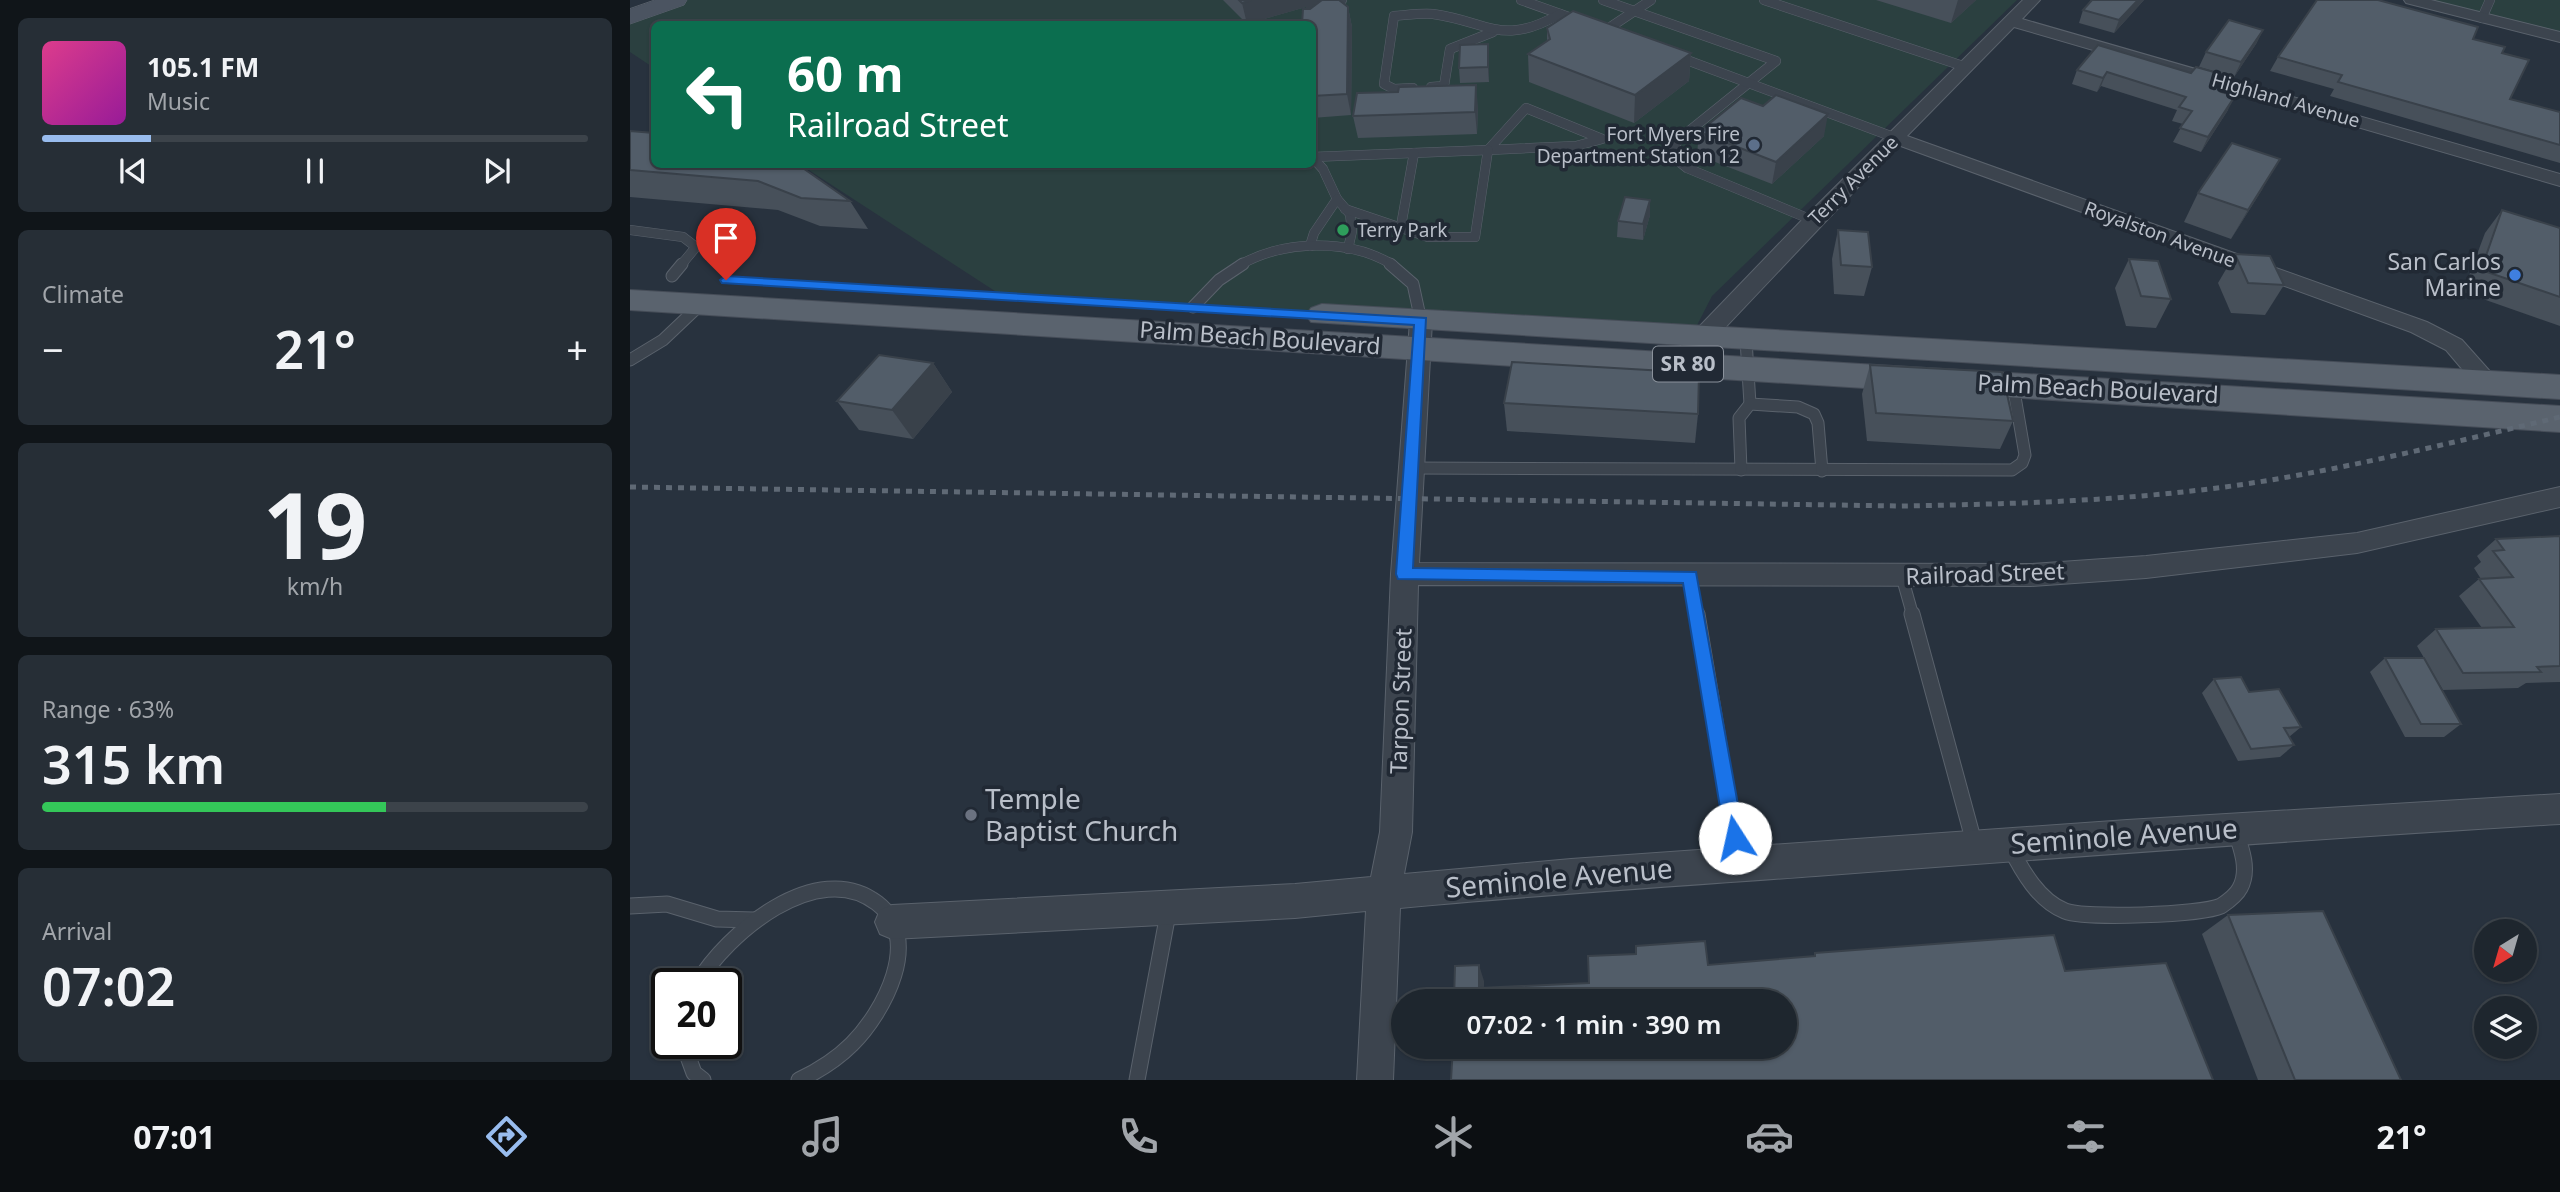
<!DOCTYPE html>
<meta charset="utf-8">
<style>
body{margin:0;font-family:"Noto Sans",sans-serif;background:#262e36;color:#f1f3f6;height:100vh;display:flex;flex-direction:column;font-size:26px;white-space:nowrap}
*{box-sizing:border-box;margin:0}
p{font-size:23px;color:#a1a5aa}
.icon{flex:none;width:38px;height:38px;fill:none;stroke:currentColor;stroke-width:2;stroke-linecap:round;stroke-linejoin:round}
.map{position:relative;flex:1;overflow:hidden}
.details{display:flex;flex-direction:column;gap:18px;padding:18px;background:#101519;width:630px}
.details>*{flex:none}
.guide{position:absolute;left:21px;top:21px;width:665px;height:147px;border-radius:10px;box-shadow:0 2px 5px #0004,0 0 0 2px #3c434a;background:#0b6e4f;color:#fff;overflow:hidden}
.needle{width:46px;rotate:217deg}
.buttons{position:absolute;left:1844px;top:919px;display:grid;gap:14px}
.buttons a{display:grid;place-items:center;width:63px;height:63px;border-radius:50%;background:#1e262e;box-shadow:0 2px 5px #0004,0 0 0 2px #3c434a;font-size:35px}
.speed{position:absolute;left:21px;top:968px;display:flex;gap:14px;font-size:35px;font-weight:700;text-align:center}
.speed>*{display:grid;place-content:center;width:91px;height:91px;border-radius:50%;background:#1e262e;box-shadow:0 2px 5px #0004,0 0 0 2px #3c434a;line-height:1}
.speed .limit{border:4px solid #111;border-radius:10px;background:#fff;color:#111}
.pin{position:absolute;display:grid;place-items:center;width:60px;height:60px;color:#fff;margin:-72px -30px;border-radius:50% 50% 50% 0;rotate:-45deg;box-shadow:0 0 7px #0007}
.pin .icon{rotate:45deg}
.me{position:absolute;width:77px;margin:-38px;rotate:350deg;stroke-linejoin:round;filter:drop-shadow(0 0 5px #0008)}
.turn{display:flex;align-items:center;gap:24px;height:147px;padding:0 21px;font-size:32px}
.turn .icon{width:91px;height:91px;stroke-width:2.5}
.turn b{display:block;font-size:49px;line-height:60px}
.big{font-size:52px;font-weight:600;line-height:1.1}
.details .widget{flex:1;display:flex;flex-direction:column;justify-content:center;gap:10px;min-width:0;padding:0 24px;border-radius:10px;background:#262e36}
.details .dial{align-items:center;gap:0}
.dial b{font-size:91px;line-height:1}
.song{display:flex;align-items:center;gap:21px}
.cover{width:84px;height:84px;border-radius:10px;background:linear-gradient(135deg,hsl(330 70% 55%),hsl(300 70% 35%))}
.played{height:7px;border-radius:4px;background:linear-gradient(90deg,#98bcee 20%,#3c434a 20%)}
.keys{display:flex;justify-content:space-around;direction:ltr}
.heat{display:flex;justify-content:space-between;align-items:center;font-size:38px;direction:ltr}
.charge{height:10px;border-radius:5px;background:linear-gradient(90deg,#34c759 63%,#3c434a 0)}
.trip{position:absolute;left:761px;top:989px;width:406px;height:70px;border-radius:35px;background:#1e262e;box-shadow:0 2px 5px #0004,0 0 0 2px #3c434a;font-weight:600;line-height:70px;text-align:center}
.tabs{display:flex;height:112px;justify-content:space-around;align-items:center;background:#0c0f12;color:#a1a5aa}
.tabs .icon{width:49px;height:49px}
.tabs .current{color:#98bcee}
.tabs b{font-size:32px;color:#f1f3f6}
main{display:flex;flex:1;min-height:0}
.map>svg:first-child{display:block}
</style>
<main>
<section class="details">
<div class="widget">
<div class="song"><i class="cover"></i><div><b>105.1 FM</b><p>Music</p></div></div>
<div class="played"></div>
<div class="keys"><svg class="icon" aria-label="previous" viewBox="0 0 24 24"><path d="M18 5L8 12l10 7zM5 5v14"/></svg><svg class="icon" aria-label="pause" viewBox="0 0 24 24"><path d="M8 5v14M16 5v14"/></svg><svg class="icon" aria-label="next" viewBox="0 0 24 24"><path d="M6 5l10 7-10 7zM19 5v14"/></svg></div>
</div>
<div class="widget"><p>Climate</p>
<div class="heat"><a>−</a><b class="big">21°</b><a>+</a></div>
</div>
<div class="widget dial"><b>19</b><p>km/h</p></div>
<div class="widget"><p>Range · 63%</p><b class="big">315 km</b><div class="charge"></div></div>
<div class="widget"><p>Arrival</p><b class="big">07:02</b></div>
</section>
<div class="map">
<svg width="1930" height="1080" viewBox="0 0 1930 1080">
<rect width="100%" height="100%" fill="#28323e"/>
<g fill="#2b4040">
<path d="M 58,0 L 1387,0 L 1082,296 L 1063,333 L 371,295 L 171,165 L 682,164 L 682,24 L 24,24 L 24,68 L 0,52 L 0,22 Z"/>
<path d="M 1793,0 L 1930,0 L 1930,35 Z"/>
</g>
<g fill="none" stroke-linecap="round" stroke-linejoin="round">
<defs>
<g id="lane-far2">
<path d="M 891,0 L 950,21"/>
<path d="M 973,0 L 1146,61 L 1048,140 L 1041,155 L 1057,168 L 1182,220"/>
<path d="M 1134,0 L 1336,67"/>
<path d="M 1852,18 L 1860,0"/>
<path d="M 681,24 L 712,0"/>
<path d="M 976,30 L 1021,0"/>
<path d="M 1046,56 L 1266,138"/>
<path d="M 801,87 L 814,86 L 820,49 L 863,32"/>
<path d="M 783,88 L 764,89 L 754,84 L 764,16 C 777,15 790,13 803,14 C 860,22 872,47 930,14"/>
<path d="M 896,108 L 972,139 L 946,146 L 858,150 Z"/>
<path d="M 682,157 L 858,150"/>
<path d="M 682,157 L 693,169 L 707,199 L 720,214 L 722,231 L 718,249"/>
<path d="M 715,209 L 798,237 L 845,237 L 858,150"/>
<path d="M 771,226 L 784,153"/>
<path d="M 0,230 L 53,237 L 66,247 L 51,265"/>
<path d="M 680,246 L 684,233 L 707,199"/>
<path d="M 610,265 C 654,240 719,238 763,265"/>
</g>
<g id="lane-far1">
<path d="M 760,264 L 783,284 L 791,321"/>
<path d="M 42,276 L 52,264"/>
<path d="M 563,307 L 589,280 L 613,264"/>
<path d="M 1116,340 L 1120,404"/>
<path d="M 0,360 L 33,340 L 71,304"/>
<path d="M 780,468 L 1382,470 L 1392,463 L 1395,455 L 1383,385"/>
<path d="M 1111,470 L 1109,418 L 1120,404 L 1168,407 L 1184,414 L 1188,423 L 1192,471"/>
<path d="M 1060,576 L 1067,616"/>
<path d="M 1272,577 L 1283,616"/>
</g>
<g id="lane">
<path d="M 1067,614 L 1109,864"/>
<path d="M 1282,614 L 1345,846"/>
<path d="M 1380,847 C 1392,871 1409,901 1435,911 C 1455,919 1571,915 1591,906 C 1597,902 1607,894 1610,888 C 1620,870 1611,847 1605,830"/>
<path d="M 0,906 L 37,904 L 87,919 L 124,920"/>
<path d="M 67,984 C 96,934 187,857 247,903 C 294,939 253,1013 222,1044 C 207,1059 188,1071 169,1080"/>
<path d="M 53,1043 L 64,1073 L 73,1080"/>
<path d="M 507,1080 L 539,908"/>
</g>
<g id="street">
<path d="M 1393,0 L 1410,0 L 1392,19 L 1930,174 L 1930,186 L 1384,27 L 1277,136 L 1797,322 L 1832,340 L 1865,377 L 1869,383 L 1865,389 L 1849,389 L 1816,350 L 1781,332 L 1268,145 L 1055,370 L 1039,370 L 1036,364 L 1039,358 L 1171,221 Z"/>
<path d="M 1774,0 L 1801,0 L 1930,32 L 1930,42 L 1776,3 Z"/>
<path d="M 791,314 L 799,316 L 802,321 L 789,563 L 1401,564 L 1516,556 L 1727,533 L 1930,487 L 1930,507 L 1727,553 L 1516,578 L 1401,586 L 788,585 L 782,832 L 774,874 L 941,859 L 1497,820 L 1930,794 L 1930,824 C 1677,839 1425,858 1172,877 C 1038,887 904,895 770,908 L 763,1080 L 727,1080 L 736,911 L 665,918 L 262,939 L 250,934 L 245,922 L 250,910 L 262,905 L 665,884 L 741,877 L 750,832 L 761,574 L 780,321 L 783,316 Z"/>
</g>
<path id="secondary" d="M 25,0 L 57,0 L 54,5 L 0,24 L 0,9 Z"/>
<g id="primary">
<path d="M 0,290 L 1930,406 L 1930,432 L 0,310 Z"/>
<path d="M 692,304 L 1930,375 L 1930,399 L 681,322 L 676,315 L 681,308 Z"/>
</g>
</defs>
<use href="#lane-far2" stroke="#5a626c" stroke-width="10"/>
<use href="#lane-far1" stroke="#5a626c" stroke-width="13"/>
<use href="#lane" stroke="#5a626c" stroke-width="17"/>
<use href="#street" stroke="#5a626c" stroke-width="2"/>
<use href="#secondary" stroke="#5a626c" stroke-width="1"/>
<use href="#primary" stroke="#464d58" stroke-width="2"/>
<use href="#lane-far2" stroke="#3c444e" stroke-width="9"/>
<use href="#lane-far1" stroke="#3c444e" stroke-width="11"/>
<use href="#lane" stroke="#3c444e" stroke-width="15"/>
<use href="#street" fill="#3c444e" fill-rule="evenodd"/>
<use href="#secondary" fill="#4b5461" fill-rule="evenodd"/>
<use href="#primary" fill="#5a636e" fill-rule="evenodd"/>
<path stroke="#5f6975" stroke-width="5" stroke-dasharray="6 6" stroke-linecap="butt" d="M 0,487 L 1271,506 C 1384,504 1497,501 1609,485 C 1717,469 1824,442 1930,417"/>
</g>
<g fill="#47505a">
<path d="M 593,0 L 709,0 L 718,7 L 722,27 L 721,115 L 682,118 L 682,24 L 676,7 L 617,24 Z"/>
<path d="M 1246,0 L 1346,0 L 1321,23 Z"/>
<path d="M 1461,0 L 1514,0 L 1484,33 L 1449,23 L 1453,10 Z"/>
<path d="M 917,28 L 1061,53 L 1059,81 L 1004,123 L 899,82 L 898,54 L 917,41 Z"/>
<path d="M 1633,30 L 1626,44 L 1604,77 L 1569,67 L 1576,52 Z"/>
<path d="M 1843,39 L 1872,53 L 1880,99 L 1930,112 L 1930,163 L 1700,96 L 1704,89 L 1640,71 L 1648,57 Z"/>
<path d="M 858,44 L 859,82 L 830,83 L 829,68 Z"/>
<path d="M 1468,45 L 1593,93 L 1598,110 L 1571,152 L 1543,142 L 1553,124 L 1542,121 L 1547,110 L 1471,86 L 1467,92 L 1442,84 L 1447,70 Z"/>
<path d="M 848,107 L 847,134 L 728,138 L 723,116 Z"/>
<path d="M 0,131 L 167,164 L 220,201 L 238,229 L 190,226 L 148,210 L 0,197 Z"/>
<path d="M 1069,132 L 1194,136 L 1142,184 L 1067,155 Z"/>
<path d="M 1633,188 L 1601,239 L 1554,222 L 1568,193 Z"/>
<path d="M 1020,200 L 1020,215 L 1013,240 L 987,237 L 988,221 Z"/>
<path d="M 1872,210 L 1930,228 L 1930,326 L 1833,292 L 1855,233 Z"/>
<path d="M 1208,230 L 1242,267 L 1234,296 L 1204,294 L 1202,259 Z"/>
<path d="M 1605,254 L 1654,285 L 1635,315 L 1601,313 L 1588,283 Z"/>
<path d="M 1499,259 L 1541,299 L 1526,328 L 1496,326 L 1485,288 Z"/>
<path d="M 303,363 L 322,392 L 283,439 L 229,430 L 207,401 Z"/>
<path d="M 1240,365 L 1383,421 L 1370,449 L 1237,441 L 1232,394 Z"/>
<path d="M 874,403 L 1068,414 L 1065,443 L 877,431 Z"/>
<path d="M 1930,536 L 1930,682 L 1896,683 L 1888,688 L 1813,690 L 1787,646 L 1806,629 L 1852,628 L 1829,596 L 1849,579 L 1851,579 L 1844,568 L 1851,562 L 1847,556 L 1866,539 Z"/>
<path d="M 1755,658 L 1831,724 L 1814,737 L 1775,737 L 1740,672 Z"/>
<path d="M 1584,679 L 1619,692 L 1671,727 L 1659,737 L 1664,745 L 1650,757 L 1608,761 L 1572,693 Z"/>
<path d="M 1598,915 L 1771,1080 L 1628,1080 L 1572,934 Z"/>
</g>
<g fill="#39414a">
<path d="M 621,0 L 692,0 L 678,17 L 676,7 L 617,24 L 612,3 Z"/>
<path d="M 1328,0 L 1346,0 L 1321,23 Z"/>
<path d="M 1508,0 L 1514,0 L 1484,33 L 1489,20 Z"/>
<path d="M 718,7 L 722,27 L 721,115 L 717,94 Z"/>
<path d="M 1633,30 L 1626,44 L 1604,77 L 1611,62 Z"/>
<path d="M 858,44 L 859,59 L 859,82 L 858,67 Z"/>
<path d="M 1061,53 L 1059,81 L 1004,123 L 1005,95 Z"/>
<path d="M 1477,72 L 1471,86 L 1467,92 L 1473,78 Z"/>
<path d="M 846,85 L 848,107 L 847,134 L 845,112 Z"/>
<path d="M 1605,96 L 1598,110 L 1571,152 L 1578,137 Z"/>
<path d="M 1198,114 L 1194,136 L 1142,184 L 1146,162 Z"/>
<path d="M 1650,159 L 1633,188 L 1601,239 L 1618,210 Z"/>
<path d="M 1020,200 L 1020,215 L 1013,240 L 1013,224 Z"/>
<path d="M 303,363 L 322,392 L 283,439 L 262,410 Z"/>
<path d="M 849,965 L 854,981 L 854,1001 L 849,988 Z"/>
</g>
<g fill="#525d69" stroke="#39414a" stroke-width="2">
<path d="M 609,0 L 621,0 L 612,3 Z"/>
<path d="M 692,0 L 709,0 L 718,7 L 717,94 L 682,96 L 682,24 L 672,24 L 673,9 L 680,9 Z"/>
<path d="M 1462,0 L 1508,0 L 1489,20 L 1453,10 Z"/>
<path d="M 1687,0 L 1748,0 L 1848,27 L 1843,39 L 1875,47 L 1872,53 L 1899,60 L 1880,99 L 1930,112 L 1930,145 L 1708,82 L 1712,75 L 1648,57 Z"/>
<path d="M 943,11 L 1061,53 L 1005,95 L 898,54 L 920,39 L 917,28 Z"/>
<path d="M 1599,20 L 1633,30 L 1611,62 L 1576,52 Z"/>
<path d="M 858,44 L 858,67 L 829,68 L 830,45 Z"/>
<path d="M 1468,45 L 1561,73 L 1566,67 L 1602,77 L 1591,92 L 1605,96 L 1578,137 L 1550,128 L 1562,111 L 1549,107 L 1556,97 L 1477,72 L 1473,78 L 1447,70 Z"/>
<path d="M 846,85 L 845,112 L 723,116 L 727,93 L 768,92 L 769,87 Z"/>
<path d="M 1146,95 L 1198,114 L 1146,162 L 1069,132 L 1111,98 L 1133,106 Z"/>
<path d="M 0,131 L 24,133 L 24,164 L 167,164 L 220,201 L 171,198 L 128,181 L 0,170 Z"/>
<path d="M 1602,143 L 1650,159 L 1618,210 L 1568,193 Z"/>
<path d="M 995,197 L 1020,200 L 1013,224 L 988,221 Z"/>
<path d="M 1872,210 L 1930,228 L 1930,297 L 1851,270 Z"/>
<path d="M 1208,230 L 1238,232 L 1242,267 L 1211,265 Z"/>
<path d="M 1605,254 L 1640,256 L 1654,285 L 1618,283 Z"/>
<path d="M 1499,259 L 1528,261 L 1541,299 L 1511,296 Z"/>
<path d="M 249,355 L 303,363 L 262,410 L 207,401 Z"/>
<path d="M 882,362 L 1069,373 L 1068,414 L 874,403 Z"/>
<path d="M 1240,365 L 1372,372 L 1383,421 L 1246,413 Z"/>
<path d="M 1930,536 L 1930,666 L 1907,667 L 1911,672 L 1833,673 L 1806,629 L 1884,627 L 1849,579 L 1883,577 L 1863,551 L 1874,550 L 1866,539 Z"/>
<path d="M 1755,658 L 1794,658 L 1831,724 L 1791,724 Z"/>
<path d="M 1611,677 L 1619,692 L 1649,689 L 1671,727 L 1654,728 L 1664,745 L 1621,749 L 1584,679 Z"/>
<path d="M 1693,911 L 1771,1080 L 1665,1080 L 1598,915 Z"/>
<path d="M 1424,935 L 1435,971 L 1536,963 L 1583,1080 L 821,1080 L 823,1046 L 1155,1046 L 1155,1001 L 824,1001 L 825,966 L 849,965 L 849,988 L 959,983 L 958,956 L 1006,954 L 1006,946 L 1075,941 L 1078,965 L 1185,956 L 1185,953 Z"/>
</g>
<path fill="#1a73e8" stroke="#114b97" stroke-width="2" d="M 96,276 L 796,318 L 783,568 L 1066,572 L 1114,838 L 1111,845 L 1105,848 L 1098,845 L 1095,838 L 1053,583 L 768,579 L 766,574 L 784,325 L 92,283 L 90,280 Z"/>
<circle fill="#5c6f8a" stroke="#212934" stroke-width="2.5" cx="1124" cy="145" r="7"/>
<circle fill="#2e9e5b" stroke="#212934" stroke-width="2.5" cx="713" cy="230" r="7"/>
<circle fill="#3f7fe0" stroke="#212934" stroke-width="2.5" cx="1885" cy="275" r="7"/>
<circle fill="#6b7280" stroke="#212934" stroke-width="2.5" cx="341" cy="815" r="7"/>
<g text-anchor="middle" stroke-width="7" stroke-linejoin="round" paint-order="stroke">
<g font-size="19" fill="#b9bfc9" stroke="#212934">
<text transform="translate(1656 100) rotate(16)" y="7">Highland Avenue</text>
<text transform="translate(1223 180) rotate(-45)" y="7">Terry Avenue</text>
<text transform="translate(1530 234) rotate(20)" y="7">Royalston Avenue</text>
</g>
<g font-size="19" fill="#b9bfc9" stroke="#212934" text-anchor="end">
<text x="1110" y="141">Fort Myers Fire<tspan x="1110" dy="22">Department Station 12</tspan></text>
<text x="727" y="237" text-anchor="start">Terry Park</text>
</g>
<rect fill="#212934" stroke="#8b929c" stroke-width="2" x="1023" y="346.5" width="70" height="35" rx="5"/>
<g font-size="21" font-weight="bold" fill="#b9bfc9">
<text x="1058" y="371">SR 80</text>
</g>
<g font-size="23" fill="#b9bfc9" stroke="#212934" text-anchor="end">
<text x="1871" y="270">San Carlos<tspan x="1871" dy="26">Marine</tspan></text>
</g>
<g font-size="23" fill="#b9bfc9" stroke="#212934">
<text transform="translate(630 338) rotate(4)" y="8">Palm Beach Boulevard</text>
<text transform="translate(1468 389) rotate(3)" y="8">Palm Beach Boulevard</text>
<text transform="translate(1355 574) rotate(-2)" y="8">Railroad Street</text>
<text transform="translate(771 701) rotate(-88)" y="8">Tarpon Street</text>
</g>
<g font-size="28" fill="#b9bfc9" stroke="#212934" text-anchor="start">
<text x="355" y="809">Temple<tspan x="355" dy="32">Baptist Church</tspan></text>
</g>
<g font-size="28" fill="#b9bfc9" stroke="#212934">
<text transform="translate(1494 836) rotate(-4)" y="10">Seminole Avenue</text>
<text transform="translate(929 878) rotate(-5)" y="10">Seminole Avenue</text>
</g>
</g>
</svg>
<div class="buttons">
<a><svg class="needle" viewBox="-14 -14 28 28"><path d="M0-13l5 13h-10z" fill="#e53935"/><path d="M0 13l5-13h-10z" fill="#a1a5aa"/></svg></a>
<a><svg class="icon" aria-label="layers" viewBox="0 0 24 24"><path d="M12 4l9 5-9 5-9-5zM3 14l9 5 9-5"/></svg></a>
</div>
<div class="speed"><div class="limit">20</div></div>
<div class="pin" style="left:96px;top:280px;background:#d93025"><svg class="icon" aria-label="arrive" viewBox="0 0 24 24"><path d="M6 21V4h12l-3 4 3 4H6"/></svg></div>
<svg class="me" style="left:1105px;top:838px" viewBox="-20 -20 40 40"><circle r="19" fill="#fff"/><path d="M0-13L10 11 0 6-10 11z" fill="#1a73e8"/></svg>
<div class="trip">07:02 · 1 min · 390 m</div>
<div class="guide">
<div class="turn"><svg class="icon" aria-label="left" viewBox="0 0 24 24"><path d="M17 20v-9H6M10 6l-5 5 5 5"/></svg><div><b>60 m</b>Railroad Street</div></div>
</div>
</div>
</main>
<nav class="tabs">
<b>07:01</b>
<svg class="icon current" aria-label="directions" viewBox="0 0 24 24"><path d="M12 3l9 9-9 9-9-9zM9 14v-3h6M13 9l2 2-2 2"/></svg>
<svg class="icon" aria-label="music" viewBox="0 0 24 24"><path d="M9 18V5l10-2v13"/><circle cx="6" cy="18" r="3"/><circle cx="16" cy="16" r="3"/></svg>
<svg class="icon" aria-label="phone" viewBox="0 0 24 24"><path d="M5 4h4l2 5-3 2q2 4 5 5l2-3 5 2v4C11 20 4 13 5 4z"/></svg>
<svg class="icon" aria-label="climate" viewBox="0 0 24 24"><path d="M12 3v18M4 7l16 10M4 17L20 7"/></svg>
<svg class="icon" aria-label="car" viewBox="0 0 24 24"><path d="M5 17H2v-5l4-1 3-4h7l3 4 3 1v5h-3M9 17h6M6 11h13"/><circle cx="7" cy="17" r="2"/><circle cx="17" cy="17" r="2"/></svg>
<svg class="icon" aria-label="filters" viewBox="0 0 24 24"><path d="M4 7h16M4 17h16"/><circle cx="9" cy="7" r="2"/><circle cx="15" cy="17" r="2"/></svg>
<b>21°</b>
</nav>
